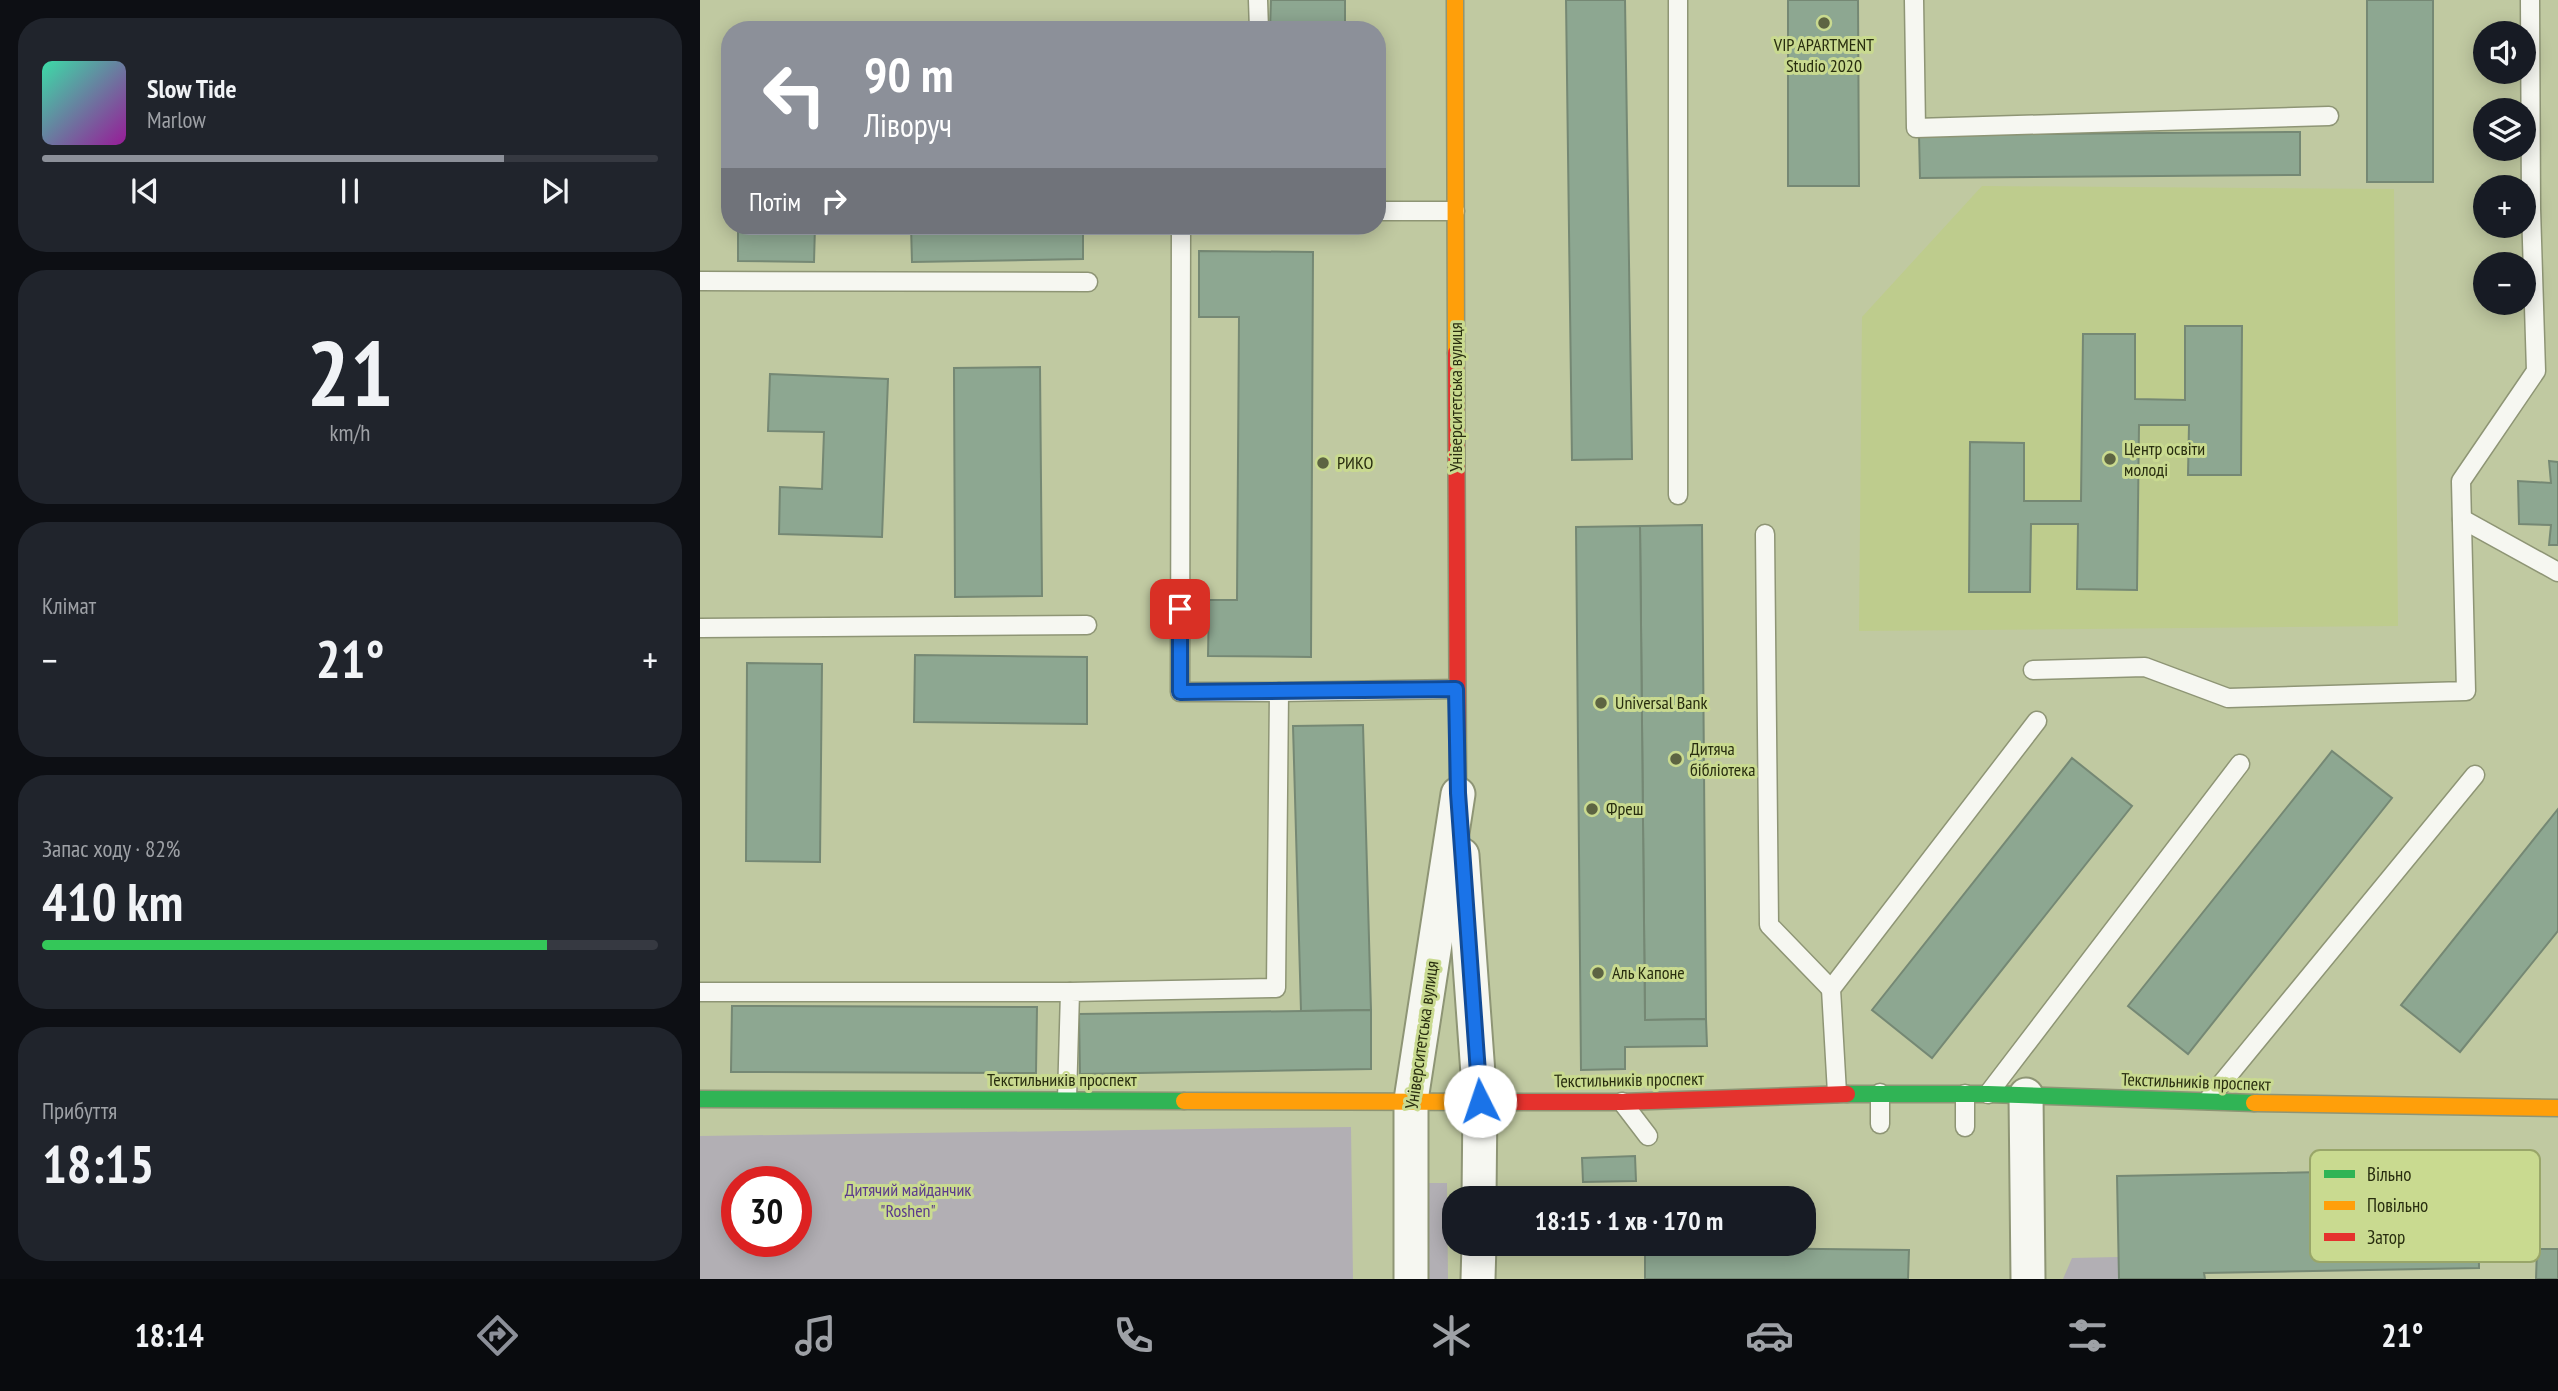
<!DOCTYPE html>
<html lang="uk">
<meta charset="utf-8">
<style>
body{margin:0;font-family:"PT Sans Narrow",sans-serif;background:#20242c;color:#f1f3f6;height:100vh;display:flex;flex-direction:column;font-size:26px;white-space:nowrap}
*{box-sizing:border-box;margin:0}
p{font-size:23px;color:#9ea1a6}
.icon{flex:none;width:38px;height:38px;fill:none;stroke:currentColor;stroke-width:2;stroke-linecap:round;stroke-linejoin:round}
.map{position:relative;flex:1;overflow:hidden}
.panel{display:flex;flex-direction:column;gap:18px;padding:18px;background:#0d0f14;width:700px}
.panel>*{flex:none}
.top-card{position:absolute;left:21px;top:21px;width:665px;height:214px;border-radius:28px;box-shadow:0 4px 18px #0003;background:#8c9099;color:#fff;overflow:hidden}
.controls{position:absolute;left:1773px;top:21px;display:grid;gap:14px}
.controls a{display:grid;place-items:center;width:63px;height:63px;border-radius:50%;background:#171b24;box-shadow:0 4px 18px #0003;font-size:35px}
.speed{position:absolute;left:21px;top:1166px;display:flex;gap:14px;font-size:35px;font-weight:700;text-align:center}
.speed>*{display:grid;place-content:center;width:91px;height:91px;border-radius:50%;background:#171b24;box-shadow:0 4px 18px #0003;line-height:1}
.speed .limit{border:10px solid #d22;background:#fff;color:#111}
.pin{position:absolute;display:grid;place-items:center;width:60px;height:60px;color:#fff;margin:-30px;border-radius:14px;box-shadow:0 4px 10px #0006}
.me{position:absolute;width:77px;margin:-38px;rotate:356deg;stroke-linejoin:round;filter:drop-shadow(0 0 5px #0008)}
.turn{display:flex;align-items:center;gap:24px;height:147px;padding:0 28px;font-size:32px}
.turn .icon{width:91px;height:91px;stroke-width:2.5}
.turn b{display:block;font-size:49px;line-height:60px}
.then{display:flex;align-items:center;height:66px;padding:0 28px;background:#0003;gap:14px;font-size:26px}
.big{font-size:52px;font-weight:700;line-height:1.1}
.panel .card{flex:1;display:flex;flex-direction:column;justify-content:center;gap:10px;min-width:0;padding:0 24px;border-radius:28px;background:#20242c}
.panel .dial{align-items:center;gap:0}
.dial b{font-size:91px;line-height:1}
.song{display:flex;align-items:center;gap:21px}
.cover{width:84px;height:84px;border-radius:10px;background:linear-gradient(135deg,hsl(160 70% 55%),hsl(300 70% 35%))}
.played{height:7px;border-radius:4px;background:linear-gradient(90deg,#8c9099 75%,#363941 75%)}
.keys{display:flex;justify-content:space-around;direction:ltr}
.heat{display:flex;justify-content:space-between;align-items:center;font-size:38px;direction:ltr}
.charge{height:10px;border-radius:5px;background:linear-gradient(90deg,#34c759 82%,#363941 0)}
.trip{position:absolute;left:742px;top:1186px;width:374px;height:70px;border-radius:28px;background:#171b24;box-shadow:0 4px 18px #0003;font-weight:700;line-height:70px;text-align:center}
.tab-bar{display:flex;height:112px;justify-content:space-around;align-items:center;background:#090b0e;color:#9ea1a6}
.tab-bar .icon{width:49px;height:49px}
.tab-bar .selected{color:#8c9099}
.tab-bar b{font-size:32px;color:#f1f3f6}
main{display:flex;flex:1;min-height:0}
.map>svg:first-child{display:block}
</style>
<main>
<section class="panel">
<div class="card">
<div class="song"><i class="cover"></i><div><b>Slow Tide</b><p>Marlow</p></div></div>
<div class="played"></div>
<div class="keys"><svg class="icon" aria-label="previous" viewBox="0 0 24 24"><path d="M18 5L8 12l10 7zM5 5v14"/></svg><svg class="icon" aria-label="pause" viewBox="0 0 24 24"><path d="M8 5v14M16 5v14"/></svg><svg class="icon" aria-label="next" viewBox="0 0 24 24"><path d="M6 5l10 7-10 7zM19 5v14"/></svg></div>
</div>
<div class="card dial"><b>21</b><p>km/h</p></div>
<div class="card"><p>Клімат</p>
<div class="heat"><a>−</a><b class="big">21°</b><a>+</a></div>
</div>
<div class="card"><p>Запас ходу · 82%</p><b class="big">410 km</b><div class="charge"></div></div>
<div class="card"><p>Прибуття</p><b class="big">18:15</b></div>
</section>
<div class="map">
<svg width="1858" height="1279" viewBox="0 0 1858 1279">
<rect width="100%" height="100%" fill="#c0c9a1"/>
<path fill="#becc8d" d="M 1282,186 L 1694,189 L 1698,626 L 1159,631 L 1162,317 Z"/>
<g fill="#b2afb4" fill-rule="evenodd">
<path d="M 651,1127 L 653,1279 L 0,1279 L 0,1136 ZM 37,1181 L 96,1181 L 96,1241 L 37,1241 Z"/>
<path d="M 726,1183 L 747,1183 L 748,1279 L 727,1279 Z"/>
<path d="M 1418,1257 L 1419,1279 L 1363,1279 L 1372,1258 Z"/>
</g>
<g fill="#8da791" stroke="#758874" stroke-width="2">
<path d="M 571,0 L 645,0 L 645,30 L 570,30 Z"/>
<path d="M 866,0 L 925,0 L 932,459 L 872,460 Z"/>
<path d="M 1088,0 L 1158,0 L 1159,186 L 1088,186 Z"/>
<rect x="1667" y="0" width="66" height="182"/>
<path d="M 1600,132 L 1600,175 L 1220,178 L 1219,135 Z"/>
<path d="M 38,226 L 115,226 L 114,262 L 38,261 Z"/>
<path d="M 211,226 L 383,226 L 383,259 L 212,262 Z"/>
<path d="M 499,251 L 613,252 L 611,657 L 508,656 L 509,600 L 537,600 L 539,317 L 499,317 Z"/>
<path d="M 1485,326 L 1542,326 L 1541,475 L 1488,475 L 1489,425 L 1439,425 L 1437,590 L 1377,589 L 1378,524 L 1331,524 L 1330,592 L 1269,592 L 1270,442 L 1324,443 L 1324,501 L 1381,501 L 1383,334 L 1435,334 L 1435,399 L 1485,400 Z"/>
<path d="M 340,367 L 342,596 L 255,597 L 254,368 Z"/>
<path d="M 70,374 L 188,379 L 182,537 L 79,534 L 80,487 L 122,489 L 124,432 L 68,431 Z"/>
<path d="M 1849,461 L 1858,462 L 1858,545 L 1849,545 L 1851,525 L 1819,524 L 1818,481 L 1851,483 Z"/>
<path d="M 1002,525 L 1006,1019 L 945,1020 L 940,526 Z"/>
<path d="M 940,526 L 945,1020 L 1006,1019 L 1007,1046 L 925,1047 L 925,1069 L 881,1070 L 876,527 Z"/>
<path d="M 215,655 L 387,657 L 387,724 L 214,722 Z"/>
<path d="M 47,663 L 122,664 L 120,862 L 46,861 Z"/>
<path d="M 663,725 L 671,1010 L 601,1011 L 593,726 Z"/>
<path d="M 1632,751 L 1692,798 L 1488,1054 L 1428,1006 Z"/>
<path d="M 1372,758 L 1432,806 L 1232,1058 L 1172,1010 Z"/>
<path d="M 1858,809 L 1858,931 L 1760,1052 L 1701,1005 Z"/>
<path d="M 32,1006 L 337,1007 L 336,1073 L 31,1072 Z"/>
<path d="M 671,1010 L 671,1069 L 380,1074 L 379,1014 Z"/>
<path d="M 935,1156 L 936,1181 L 883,1182 L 882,1158 Z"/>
<path d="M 1778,1169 L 1779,1268 L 1504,1273 L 1505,1279 L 1419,1279 L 1417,1176 Z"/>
<path d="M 945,1247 L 1209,1250 L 1208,1279 L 945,1279 Z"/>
<path d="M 1837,1249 L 1858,1249 L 1858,1279 L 1836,1279 Z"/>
</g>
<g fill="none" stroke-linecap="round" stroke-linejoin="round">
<defs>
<g id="lane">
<path d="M 558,0 L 559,30"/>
<path d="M 978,0 L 978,495"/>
<path d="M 1214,0 L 1216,128 L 1629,116"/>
<path d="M 677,211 L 755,211"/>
<path d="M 0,281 L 388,282"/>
<path d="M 1762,519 L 1858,572"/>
<path d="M 1065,534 L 1069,925 L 1131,989"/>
<path d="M 0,628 L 387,625"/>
<path d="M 1333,670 L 1445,667 L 1528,698 L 1766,691 L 1761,481 L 1836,371 L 1831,209 L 1830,0"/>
<path d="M 579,692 L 756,689"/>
<path d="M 0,992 L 370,992"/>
<path d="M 1137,1093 L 1131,989 L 1337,721"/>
<path d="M 1265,1094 L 1265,1127"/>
<path d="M 1288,1094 L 1540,764"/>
<path d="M 367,1099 L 370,992 L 576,988 L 579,692 L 480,692 L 481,226"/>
<path d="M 1508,1100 L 1775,775"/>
<path d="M 922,1102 L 948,1136"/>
<path d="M 1180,1124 L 1180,1093"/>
</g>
<g id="street">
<path d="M 762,855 L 780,1101 L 779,1199"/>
<path d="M 1326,1095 L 1328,1279"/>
<path d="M 711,1279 L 711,1100 L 758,794"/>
<path d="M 778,1279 L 779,1244"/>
</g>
<g id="fast">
<path d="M 1147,1094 L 1288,1094 L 1554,1103"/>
<path d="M 0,1099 L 484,1101"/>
</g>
<g id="slow">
<path d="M 755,0 L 756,353"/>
<path d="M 484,1101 L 794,1102"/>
<path d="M 1554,1103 L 1858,1108"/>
</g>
<g id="jam">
<path d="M 756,353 L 758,794"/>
<path d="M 794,1102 L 922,1102 L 1147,1094"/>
</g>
</defs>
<use href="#lane" stroke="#8e9575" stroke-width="21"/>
<use href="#street" stroke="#8e9575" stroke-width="37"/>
<use href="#fast" stroke="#8e9575" stroke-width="19"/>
<use href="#slow" stroke="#8e9575" stroke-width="19"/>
<use href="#jam" stroke="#8e9575" stroke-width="19"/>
<use href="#lane" stroke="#f6f7f1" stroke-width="18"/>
<use href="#street" stroke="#f6f7f1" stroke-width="33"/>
<use href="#fast" stroke="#30b455" stroke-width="16"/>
<use href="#slow" stroke="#ff9f0a" stroke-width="16"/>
<use href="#jam" stroke="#e5322d" stroke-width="16"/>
</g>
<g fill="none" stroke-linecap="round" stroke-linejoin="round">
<defs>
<path id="route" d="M 480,609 L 480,692 L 756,689 L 758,793 L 780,1101"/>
</defs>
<use href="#route" stroke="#114b97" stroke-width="18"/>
<use href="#route" stroke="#1a73e8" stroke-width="12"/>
</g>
<g fill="#5d6442" stroke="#c9da90" stroke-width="2.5">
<circle cx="1124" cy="23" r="7"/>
<circle cx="1410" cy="459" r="7"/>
<circle cx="623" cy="463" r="7"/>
<circle cx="901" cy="703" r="7"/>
<circle cx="976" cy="759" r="7"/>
<circle cx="892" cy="809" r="7"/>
<circle cx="898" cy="973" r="7"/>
</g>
<g text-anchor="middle" stroke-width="6" stroke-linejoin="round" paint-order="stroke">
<g font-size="18" fill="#282d0f" stroke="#c9da90" text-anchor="start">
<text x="1124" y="51" text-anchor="middle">VIP APARTMENT<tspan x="1124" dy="21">Studio 2020</tspan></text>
<text x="1424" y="455">Центр освіти<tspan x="1424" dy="21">молоді</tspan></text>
<text x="637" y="469">РИКО</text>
<text x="915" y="709">Universal Bank</text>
<text x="990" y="755">Дитяча<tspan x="990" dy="21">бібліотека</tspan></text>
<text x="906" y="815">Фреш</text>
<text x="912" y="979">Аль Капоне</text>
</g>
<g font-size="18" fill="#282d0f" stroke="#c9da90">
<text transform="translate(756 397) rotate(-90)" y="6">Університетська вулиця</text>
<text transform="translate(722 1035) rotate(-82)" y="6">Університетська вулиця</text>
<text x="362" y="1086">Текстильників проспект</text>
<text transform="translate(929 1080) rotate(-1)" y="6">Текстильників проспект</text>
<text transform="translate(1496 1082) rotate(2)" y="6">Текстильників проспект</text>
</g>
<g font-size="18" fill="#5b3a8d" stroke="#c9da90">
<text x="208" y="1196">Дитячий майданчик<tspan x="208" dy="21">"Roshen"</tspan></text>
</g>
</g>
<rect x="1610" y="1150" width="230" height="112" rx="10" fill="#c9da90" stroke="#99a669" stroke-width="2"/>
<rect x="1624" y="1170" width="31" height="8" fill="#30b455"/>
<rect x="1624" y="1201" width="31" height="9" fill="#ff9f0a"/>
<rect x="1624" y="1233" width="31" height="8" fill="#e5322d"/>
<g font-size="19" fill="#282d0f">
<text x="1667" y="1181">Вільно</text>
<text x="1667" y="1212">Повільно</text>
<text x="1667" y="1244">Затор</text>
</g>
</svg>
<div class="controls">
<a><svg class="icon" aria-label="sound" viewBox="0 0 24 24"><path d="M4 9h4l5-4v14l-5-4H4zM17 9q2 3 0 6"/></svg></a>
<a><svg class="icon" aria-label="layers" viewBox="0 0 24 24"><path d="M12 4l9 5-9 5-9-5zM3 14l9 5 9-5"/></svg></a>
<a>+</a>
<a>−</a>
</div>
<div class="speed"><div class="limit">30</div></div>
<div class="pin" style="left:480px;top:609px;background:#d93025"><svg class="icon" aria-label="arrive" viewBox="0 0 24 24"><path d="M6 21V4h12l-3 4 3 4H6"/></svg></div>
<svg class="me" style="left:780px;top:1101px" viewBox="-20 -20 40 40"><circle r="19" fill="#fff"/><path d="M0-13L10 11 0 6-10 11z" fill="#1a73e8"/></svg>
<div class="trip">18:15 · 1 хв · 170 m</div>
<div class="top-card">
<div class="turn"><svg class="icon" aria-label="left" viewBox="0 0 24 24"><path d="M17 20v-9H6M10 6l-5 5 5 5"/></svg><div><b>90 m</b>Ліворуч</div></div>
<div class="then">Потім<svg class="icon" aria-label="right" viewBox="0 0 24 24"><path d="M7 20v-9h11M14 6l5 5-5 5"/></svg></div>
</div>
</div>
</main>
<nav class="tab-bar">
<b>18:14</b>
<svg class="icon selected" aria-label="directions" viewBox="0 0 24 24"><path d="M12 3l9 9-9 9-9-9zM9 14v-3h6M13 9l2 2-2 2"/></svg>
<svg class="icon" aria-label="music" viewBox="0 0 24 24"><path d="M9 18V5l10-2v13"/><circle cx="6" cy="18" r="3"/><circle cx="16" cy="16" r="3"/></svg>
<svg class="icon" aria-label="phone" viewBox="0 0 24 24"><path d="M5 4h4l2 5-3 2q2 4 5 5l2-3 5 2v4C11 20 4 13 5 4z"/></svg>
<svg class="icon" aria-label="climate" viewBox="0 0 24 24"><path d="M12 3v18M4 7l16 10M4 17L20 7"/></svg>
<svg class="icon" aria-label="car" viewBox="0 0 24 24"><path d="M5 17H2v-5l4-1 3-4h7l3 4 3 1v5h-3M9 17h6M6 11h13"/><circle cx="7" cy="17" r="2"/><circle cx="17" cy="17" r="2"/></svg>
<svg class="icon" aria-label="filters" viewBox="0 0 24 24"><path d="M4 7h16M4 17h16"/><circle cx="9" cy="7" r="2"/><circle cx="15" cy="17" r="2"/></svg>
<b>21°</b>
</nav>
